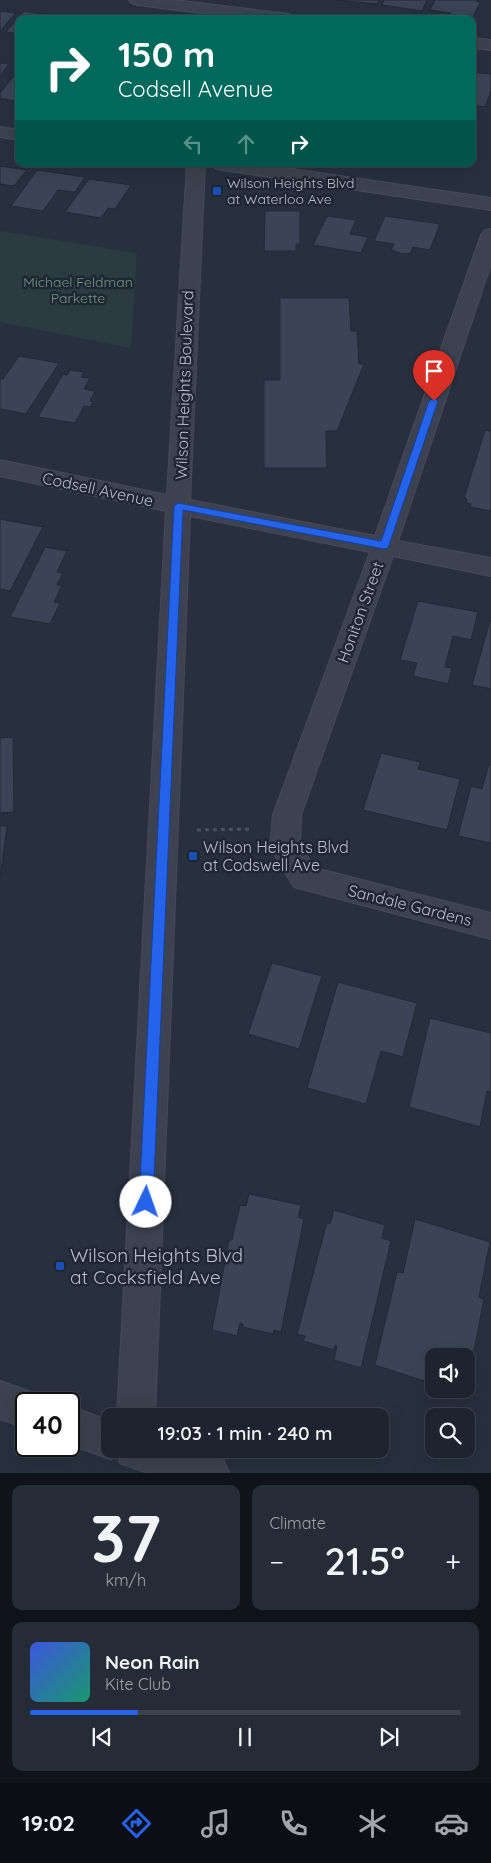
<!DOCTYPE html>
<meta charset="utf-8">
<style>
body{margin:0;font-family:Quicksand,sans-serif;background:#262c37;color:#f1f3f6;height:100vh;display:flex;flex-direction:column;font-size:19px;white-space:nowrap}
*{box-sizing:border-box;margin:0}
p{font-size:16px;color:#a1a4aa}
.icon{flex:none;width:28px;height:28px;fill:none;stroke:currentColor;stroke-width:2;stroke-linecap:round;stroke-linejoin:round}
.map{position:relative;height:1473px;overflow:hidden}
.sheet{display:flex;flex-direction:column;gap:12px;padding:12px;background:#10141a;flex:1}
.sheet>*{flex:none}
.hud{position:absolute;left:15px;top:15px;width:461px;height:152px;border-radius:10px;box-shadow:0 5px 20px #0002,0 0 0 1px #3c414b;background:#00695c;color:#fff;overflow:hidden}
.buttons{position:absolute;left:425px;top:1348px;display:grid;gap:10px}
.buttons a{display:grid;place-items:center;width:50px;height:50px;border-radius:10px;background:#1e242f;box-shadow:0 5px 20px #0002,0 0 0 1px #3c414b;font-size:25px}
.speed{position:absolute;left:15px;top:1392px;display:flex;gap:10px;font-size:25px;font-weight:700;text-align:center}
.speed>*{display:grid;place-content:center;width:65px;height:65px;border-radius:50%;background:#1e242f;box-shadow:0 5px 20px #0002,0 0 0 1px #3c414b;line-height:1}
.speed .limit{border:2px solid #111;border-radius:8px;background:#fff;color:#111}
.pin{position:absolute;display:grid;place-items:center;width:42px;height:42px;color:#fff;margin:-51px -21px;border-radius:50% 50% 50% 0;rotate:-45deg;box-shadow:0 0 5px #0007}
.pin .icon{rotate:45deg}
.me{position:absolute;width:55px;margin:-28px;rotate:3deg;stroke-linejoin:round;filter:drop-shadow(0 0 4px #0008)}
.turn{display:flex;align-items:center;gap:18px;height:105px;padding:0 20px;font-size:22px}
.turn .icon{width:65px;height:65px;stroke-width:2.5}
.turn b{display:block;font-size:35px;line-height:42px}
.lanes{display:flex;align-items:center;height:48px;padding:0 20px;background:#0003;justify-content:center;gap:25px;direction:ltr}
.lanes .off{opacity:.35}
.big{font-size:38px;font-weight:600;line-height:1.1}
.sheet .card{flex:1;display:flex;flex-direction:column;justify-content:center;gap:8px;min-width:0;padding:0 18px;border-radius:10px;background:#262c37}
.sheet .dial{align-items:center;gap:0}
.dial b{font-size:65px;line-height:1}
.song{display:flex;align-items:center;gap:15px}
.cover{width:60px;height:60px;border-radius:8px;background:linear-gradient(135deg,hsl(230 70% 55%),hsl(160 70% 35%))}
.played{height:5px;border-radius:2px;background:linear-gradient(90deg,#2563eb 25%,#3c414b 25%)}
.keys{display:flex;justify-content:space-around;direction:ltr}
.heat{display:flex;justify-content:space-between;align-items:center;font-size:28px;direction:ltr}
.sheet .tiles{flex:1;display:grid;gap:12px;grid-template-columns:1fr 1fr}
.card:last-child{grid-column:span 2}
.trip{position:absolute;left:101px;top:1408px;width:288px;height:50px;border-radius:10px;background:#1e242f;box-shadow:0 5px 20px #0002,0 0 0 1px #3c414b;font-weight:600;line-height:50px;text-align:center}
.tabs{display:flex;height:80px;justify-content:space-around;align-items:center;background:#0c0e13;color:#a1a4aa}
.tabs .icon{width:35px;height:35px}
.tabs .selected{color:#2563eb}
.tabs b{font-size:22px;color:#f1f3f6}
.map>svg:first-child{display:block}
</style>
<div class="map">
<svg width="491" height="1473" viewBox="0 0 491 1473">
<rect width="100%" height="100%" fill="#28303f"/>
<path fill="#2a3c40" d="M 0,231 L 137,253 L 131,348 L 0,322 Z"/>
<g fill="#3a4454" stroke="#222936">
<path d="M 336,0 L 379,0 L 377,4 Z"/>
<path d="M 384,0 L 427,0 L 422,11 L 382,5 Z"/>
<path d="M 435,0 L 477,0 L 476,1 L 480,2 L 472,19 L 468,19 L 449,16 L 451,13 L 430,10 Z"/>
<path d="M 0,11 L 16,13 L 0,31 Z"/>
<path d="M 24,11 L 49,15 L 46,19 L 19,19 L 19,34 L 6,32 Z"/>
<path d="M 54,15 L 79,18 L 51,19 Z"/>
<path d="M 0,63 L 9,64 L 0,76 Z"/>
<path d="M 17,72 L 19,72 L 19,102 L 0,98 L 0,93 Z"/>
<path d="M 472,72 L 491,74 L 491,91 L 485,107 L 472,105 Z"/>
<path d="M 436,164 L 466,164 L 465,168 Z"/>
<path d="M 0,166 L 27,170 L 14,186 L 0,184 Z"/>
<path d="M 37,170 L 85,177 L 75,192 L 58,190 L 43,211 L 11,206 Z"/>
<path d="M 89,179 L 131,185 L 115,209 L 108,208 L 101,218 L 65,212 Z"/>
<path d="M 265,211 L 300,211 L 300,244 L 296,244 L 296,251 L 264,251 Z"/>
<path d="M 327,216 L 356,220 L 350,234 L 368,237 L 361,253 L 313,245 Z"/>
<path d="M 385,216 L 440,224 L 430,250 L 413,247 L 411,253 L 403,254 L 391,250 L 394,244 L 374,241 Z"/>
<path d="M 280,298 L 349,298 L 351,331 L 357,331 L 359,364 L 364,364 L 337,431 L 326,431 L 327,468 L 264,468 L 264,380 L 280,380 Z"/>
<path d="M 19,356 L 59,363 L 26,414 L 0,409 L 0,378 L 3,379 Z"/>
<path d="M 70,370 L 84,372 L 81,377 L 90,378 L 84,389 L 95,391 L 90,401 L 93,402 L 91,407 L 84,406 L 75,423 L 38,417 L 63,374 L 67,375 Z"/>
<path d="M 485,430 L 491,431 L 491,511 L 470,507 L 471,504 L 466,503 L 467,499 L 464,498 Z"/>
<path d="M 0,519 L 43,527 L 10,591 L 0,589 Z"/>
<path d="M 45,547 L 67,551 L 57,572 L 63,573 L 57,585 L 62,585 L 54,602 L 60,603 L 50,624 L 10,617 Z"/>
<path d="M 418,601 L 478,612 L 471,640 L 453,636 L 445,667 L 452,668 L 448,684 L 413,676 L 417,663 L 400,660 Z"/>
<path d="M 490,620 L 491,621 L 491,689 L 472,685 Z"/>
<path d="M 13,737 L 14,812 L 0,813 L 0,738 Z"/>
<path d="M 381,753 L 420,762 L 418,769 L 460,779 L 447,830 L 363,810 Z"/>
<path d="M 489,764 L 491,765 L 491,843 L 458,836 L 471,786 L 482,789 Z"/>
<path d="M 0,826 L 7,826 L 0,878 Z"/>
<path d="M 272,963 L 322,976 L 299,1049 L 248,1034 Z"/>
<path d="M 338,982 L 417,1003 L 403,1057 L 381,1051 L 366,1104 L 307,1088 Z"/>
<path d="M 430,1018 L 491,1033 L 491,1092 L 487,1091 L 480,1127 L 409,1107 Z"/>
<path d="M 249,1194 L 301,1205 L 298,1217 L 304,1219 L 281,1332 L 274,1330 L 273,1334 L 242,1327 L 243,1324 L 240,1323 L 237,1336 L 212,1330 L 229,1240 L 232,1240 L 240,1205 L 246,1206 Z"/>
<path d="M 334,1210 L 385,1225 L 382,1238 L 391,1241 L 361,1368 L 334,1360 L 337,1346 L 335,1346 L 334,1350 L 303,1341 L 305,1336 L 297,1334 L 327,1222 L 330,1224 Z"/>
<path d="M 415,1219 L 490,1242 L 479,1297 L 484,1299 L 468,1382 L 466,1356 L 434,1356 L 434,1371 L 426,1369 L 424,1381 L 375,1365 L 397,1272 L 403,1273 Z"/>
</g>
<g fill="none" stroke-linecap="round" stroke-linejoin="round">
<defs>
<g id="minor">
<path d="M 129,0 L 175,0 L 289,14 L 295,16 L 297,19 L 249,19 L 137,5 L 131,3 Z"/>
<path d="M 472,38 L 491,40 L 491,50 L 472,48 Z"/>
<path d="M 0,127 L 19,130 L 19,140 L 0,137 Z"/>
<path d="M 187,164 L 205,164 L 190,500 L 375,536 L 481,235 L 484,231 L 491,229 L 491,264 L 398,541 L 491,558 L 491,576 L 393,556 L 301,815 L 300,846 L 315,868 L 491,913 L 491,939 L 294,887 L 270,848 L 273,815 L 370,552 L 190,516 L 155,1416 L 117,1416 L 166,511 L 0,476 L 0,460 L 167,495 Z"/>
<path d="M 213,164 L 258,164 L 491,198 L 491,210 L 222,170 L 215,168 Z"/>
<path d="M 0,1381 L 40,1395 L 43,1404 L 26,1404 L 26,1428 L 0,1419 Z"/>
<path d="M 69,1406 L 110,1421 L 110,1449 L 194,1449 L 223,1459 L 229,1473 L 148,1473 L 120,1463 L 118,1456 L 110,1459 L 69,1444 Z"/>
</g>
</defs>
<use href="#minor" stroke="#454b58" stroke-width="2"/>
<path stroke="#435558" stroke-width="3" stroke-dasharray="4 4" stroke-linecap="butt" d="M 197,830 L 253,829"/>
<use href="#minor" fill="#3c424f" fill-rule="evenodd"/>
</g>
<path fill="#2563eb" stroke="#184099" d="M 434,398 L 438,401 L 388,548 L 384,549 L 183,510 L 153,1202 L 151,1207 L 146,1209 L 141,1207 L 139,1202 L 174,506 L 178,503 L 381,541 L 429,401 Z"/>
<g fill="#1a4fb4" stroke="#202734" stroke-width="2">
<rect x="212" y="186" width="10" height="10" rx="2.5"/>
<rect x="188" y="851" width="10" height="10" rx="2.5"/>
<rect x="55" y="1261" width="10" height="10" rx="2.5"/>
</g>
<g text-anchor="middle" stroke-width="5" stroke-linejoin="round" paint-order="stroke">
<g font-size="14" fill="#b8bec9" stroke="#202734" text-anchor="start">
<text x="227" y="188">Wilson Heights Blvd<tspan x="227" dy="16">at Waterloo Ave</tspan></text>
</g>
<g font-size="14" fill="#71987d" stroke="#202734">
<text x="78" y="287">Michael Feldman<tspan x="78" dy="16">Parkette</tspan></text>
</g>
<g font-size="16" fill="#b8bec9" stroke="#202734">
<text transform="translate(184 385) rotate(-88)" y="6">Wilson Heights Boulevard</text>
<text transform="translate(98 489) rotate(12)" y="6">Codsell Avenue</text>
<text transform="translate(360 612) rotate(-70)" y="6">Honiton Street</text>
<text transform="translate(410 905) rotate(14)" y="6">Sandale Gardens</text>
</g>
<g font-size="16" fill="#b8bec9" stroke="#202734" text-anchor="start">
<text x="203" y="853">Wilson Heights Blvd<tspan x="203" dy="18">at Codswell Ave</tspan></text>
</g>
<g font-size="19" fill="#b8bec9" stroke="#202734" text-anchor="start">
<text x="70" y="1262">Wilson Heights Blvd<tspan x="70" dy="22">at Cocksfield Ave</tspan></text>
</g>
</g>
</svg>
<div class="buttons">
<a><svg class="icon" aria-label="sound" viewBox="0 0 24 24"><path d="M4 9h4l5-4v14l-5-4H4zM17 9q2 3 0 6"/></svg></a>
<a><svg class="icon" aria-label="search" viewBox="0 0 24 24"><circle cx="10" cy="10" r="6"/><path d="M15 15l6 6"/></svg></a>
</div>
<div class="speed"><div class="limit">40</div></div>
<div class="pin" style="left:434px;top:401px;background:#d93025"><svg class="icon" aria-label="arrive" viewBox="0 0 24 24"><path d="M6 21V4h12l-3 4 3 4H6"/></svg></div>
<svg class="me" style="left:146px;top:1202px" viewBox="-20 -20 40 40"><circle r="19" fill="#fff"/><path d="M0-13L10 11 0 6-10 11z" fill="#2563eb"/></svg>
<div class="trip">19:03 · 1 min · 240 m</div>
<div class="hud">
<div class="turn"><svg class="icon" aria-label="right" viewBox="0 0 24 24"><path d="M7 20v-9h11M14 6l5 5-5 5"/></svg><div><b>150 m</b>Codsell Avenue</div></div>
<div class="lanes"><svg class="icon off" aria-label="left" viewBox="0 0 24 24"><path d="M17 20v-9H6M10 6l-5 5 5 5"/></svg><svg class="icon off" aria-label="ahead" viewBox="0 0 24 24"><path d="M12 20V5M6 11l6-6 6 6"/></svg><svg class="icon" aria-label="right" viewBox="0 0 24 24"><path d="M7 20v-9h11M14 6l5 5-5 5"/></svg></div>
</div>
</div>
<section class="sheet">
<div class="tiles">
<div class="card dial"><b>37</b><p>km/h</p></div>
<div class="card"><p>Climate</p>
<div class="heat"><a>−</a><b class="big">21.5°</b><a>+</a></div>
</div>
<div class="card">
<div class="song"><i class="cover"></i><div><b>Neon Rain</b><p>Kite Club</p></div></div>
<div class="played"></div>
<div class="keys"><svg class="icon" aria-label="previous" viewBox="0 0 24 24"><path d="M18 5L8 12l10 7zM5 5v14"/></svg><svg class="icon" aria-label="pause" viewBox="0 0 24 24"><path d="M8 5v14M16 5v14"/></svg><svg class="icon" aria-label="next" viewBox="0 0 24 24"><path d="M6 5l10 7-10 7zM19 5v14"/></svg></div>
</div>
</div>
</section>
<nav class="tabs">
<b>19:02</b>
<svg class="icon selected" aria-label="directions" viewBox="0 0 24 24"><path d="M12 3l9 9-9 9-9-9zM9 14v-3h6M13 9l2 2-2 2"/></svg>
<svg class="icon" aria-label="music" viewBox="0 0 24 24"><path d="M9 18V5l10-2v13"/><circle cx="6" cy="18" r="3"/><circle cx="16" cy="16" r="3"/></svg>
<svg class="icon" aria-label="phone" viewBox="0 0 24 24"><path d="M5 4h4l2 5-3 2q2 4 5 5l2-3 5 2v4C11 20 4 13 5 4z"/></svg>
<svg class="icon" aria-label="climate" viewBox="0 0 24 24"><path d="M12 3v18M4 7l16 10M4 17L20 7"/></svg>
<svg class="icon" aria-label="car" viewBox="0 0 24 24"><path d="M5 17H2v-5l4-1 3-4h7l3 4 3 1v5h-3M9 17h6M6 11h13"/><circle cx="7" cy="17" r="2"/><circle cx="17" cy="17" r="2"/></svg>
</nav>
